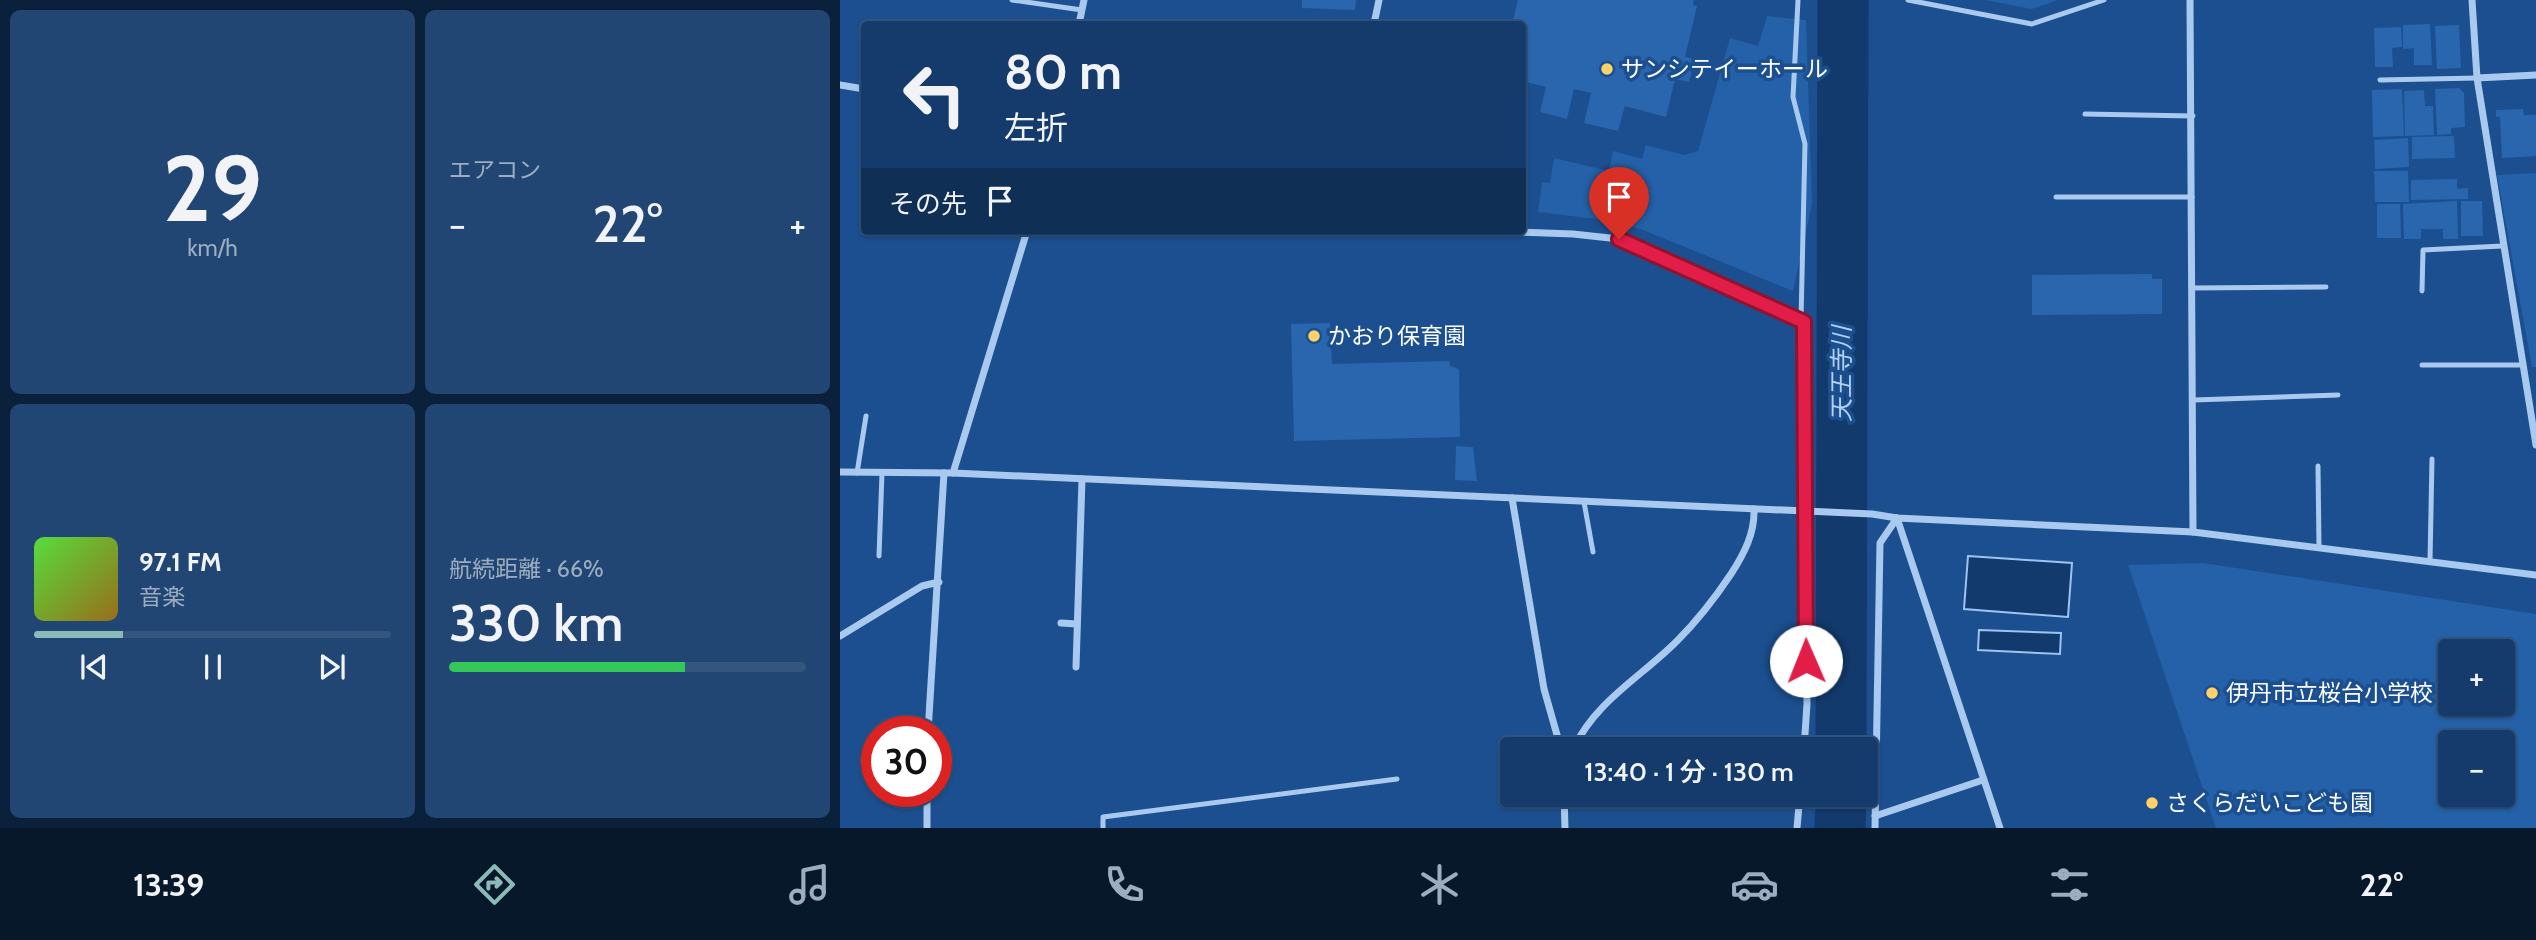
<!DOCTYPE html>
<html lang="ja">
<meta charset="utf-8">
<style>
body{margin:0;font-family:Cabin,"Noto Sans JP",sans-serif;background:#214673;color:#f1f3f6;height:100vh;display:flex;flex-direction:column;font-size:26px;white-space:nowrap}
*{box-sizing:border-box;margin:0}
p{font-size:23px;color:#9dadc1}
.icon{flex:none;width:38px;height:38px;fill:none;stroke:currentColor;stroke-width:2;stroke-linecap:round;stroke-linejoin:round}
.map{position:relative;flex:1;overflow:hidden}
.details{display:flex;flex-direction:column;gap:10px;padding:10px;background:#0b203b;width:840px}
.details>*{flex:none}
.guide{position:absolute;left:21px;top:21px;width:665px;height:214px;border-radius:7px;box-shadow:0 2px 5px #0004,0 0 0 2px #33557e;background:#143b6b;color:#f1f3f6;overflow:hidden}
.tools{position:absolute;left:1598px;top:639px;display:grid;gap:14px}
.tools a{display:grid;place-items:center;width:77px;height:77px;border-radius:7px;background:#143b6b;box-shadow:0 2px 5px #0004,0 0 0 2px #33557e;font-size:35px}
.speed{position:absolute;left:21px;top:716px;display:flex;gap:14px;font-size:35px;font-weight:700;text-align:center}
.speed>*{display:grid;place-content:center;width:91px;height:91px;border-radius:50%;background:#143b6b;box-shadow:0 2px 5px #0004,0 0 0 2px #33557e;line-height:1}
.speed .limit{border:10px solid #d22;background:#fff;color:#111}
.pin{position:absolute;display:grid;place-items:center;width:60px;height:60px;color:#fff;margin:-72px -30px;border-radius:50% 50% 50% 0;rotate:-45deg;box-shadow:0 0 7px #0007}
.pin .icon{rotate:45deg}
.me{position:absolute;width:77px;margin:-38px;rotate:359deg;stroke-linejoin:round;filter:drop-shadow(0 0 5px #0008)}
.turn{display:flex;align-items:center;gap:24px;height:147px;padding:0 28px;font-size:32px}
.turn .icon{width:91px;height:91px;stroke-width:2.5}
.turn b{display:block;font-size:49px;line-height:60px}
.then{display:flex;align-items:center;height:66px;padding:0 28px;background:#0003;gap:14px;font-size:26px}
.big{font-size:52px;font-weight:600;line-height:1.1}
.details .card{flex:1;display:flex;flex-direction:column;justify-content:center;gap:10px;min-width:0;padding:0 24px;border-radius:10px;background:#214673}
.details .dial{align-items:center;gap:0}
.dial b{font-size:91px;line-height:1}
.song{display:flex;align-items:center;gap:21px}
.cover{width:84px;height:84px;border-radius:10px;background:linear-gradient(135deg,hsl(110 70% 55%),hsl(40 70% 35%))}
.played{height:7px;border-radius:4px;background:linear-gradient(90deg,#8bbbb9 25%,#33557e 25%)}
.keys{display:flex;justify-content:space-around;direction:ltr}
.heat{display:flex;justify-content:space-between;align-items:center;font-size:38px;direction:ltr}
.charge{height:10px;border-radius:5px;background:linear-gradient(90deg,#34c759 66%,#33557e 0)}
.details .tiles{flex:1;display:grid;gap:10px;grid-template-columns:repeat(2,1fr)}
.trip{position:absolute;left:660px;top:737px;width:378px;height:70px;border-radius:7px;background:#143b6b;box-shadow:0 2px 5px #0004,0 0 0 2px #33557e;font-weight:600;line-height:70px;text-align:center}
.tab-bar{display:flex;height:112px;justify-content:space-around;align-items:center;background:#08182b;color:#9dadc1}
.tab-bar .icon{width:49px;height:49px}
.tab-bar .on{color:#8bbbb9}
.tab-bar b{font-size:32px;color:#f1f3f6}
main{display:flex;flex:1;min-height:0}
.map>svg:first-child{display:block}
</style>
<main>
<section class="details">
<div class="tiles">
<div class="card dial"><b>29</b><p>km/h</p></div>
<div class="card"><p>エアコン</p>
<div class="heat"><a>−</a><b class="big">22°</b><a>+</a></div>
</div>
<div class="card">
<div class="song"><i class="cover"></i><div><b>97.1 FM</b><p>音楽</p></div></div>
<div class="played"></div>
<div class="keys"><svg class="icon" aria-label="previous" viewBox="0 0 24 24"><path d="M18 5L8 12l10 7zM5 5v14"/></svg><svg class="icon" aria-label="pause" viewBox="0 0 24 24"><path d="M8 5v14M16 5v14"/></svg><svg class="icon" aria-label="next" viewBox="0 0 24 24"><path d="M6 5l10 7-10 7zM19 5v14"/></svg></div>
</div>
<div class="card"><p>航続距離 · 66%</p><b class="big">330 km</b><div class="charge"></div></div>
</div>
</section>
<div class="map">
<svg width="1696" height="828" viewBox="0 0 1696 828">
<rect width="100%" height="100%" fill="#1b4f8f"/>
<g fill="#2461a8" fill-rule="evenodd">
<path d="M 1144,0 L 1218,0 L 1192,9 Z"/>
<path d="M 927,16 L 966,20 L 972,204 L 953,291 L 803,230 L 773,221 L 698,212 L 702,182 L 710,183 L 714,158 L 769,171 L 773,151 L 802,159 L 806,145 L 844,155 L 858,151 L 890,38 L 918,46 Z"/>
<path d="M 1696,173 L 1696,367 L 1692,367 L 1657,175 Z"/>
<path d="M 1364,563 L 1696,614 L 1696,828 L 1376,828 L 1288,565 ZM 1662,651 L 1662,704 L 1610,704 L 1610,651 ZM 1662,742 L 1662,794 L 1610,794 L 1610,742 Z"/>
</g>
<g fill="#123a6d" stroke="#9cc4f0" stroke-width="2">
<path d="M 1128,556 L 1232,563 L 1228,617 L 1124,609 Z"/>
<path d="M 1139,630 L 1221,633 L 1220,654 L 1138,650 Z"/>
</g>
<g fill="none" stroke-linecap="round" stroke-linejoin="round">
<g stroke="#123a6d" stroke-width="51">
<path d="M 1001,749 L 1003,0"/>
<path d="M 1000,828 L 1001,794"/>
</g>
</g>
<g fill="#2a66ad">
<path d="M 462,0 L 516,0 L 515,10 L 462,8 Z"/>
<path d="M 678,0 L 854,0 L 853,5 L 857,6 L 845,57 L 855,59 L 849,82 L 835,79 L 826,117 L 785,106 L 778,131 L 744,123 L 751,93 L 734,89 L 727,119 L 700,112 L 706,87 L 682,81 L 682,24 L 672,24 Z"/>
<path d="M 1590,24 L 1592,65 L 1574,65 L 1574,48 L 1563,49 L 1563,25 Z"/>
<path d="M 1619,25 L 1621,68 L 1597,69 L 1595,26 Z"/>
<path d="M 1561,27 L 1562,47 L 1552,48 L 1553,67 L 1535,67 L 1534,28 Z"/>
<path d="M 1619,88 L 1624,93 L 1625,127 L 1611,128 L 1611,134 L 1597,135 L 1595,89 Z"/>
<path d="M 1562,89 L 1564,136 L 1533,137 L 1532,90 Z"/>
<path d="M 1584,90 L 1585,106 L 1593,106 L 1594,135 L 1565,136 L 1564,91 Z"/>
<path d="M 1683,109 L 1684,115 L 1696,115 L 1696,156 L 1662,158 L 1660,117 L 1656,117 L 1656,110 Z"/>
<path d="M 1614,136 L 1615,158 L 1572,159 L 1572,137 Z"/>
<path d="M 1568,138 L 1569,167 L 1535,169 L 1534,140 Z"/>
<path d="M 1534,171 L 1568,171 L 1569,202 L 1535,202 Z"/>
<path d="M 1617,179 L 1617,189 L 1628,188 L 1628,199 L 1571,200 L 1571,180 Z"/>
<path d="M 1617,201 L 1618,239 L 1603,239 L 1603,229 L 1581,229 L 1581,239 L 1564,239 L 1563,204 Z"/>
<path d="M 1621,201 L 1642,201 L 1643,236 L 1621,236 Z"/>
<path d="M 1537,204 L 1560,204 L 1561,238 L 1537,238 Z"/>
<path d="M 1312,274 L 1312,279 L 1322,279 L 1322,314 L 1192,315 L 1192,275 Z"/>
<path d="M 490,323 L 492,364 L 609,361 L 610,366 L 619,369 L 620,437 L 454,441 L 451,324 Z"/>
<path d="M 616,446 L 633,447 L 637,481 L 615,480 Z"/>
</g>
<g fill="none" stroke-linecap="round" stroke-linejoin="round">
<g stroke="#a9c9ee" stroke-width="5">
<path d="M 172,0 L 242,10"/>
<path d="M 958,0 L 953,97 L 965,144 L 961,320"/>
<path d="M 1068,0 L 1192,24 L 1264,0"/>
<path d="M 1540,80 L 1637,78"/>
<path d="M 1245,114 L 1353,116"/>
<path d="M 1216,197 L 1352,197"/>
<path d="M 1353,288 L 1486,287"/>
<path d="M 1582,291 L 1583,250 L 1662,246"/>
<path d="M 1582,365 L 1682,365"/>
<path d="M 1354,400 L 1498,395"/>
<path d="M 1478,466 L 1479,548"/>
<path d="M 17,473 L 26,416"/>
<path d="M 744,502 L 753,552"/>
<path d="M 39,556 L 42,473"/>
<path d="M 1590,561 L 1592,459"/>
<path d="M 263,828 L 263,817 L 557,779"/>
</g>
<g stroke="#a9c9ee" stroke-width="7">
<path d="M 1350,0 L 1353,532"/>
<path d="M 1632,0 L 1637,78 L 1696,445"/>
<path d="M 239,24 L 244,0"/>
<path d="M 534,24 L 539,0"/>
<path d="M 1637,78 L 1696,75"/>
<path d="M 0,85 L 24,89"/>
<path d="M 653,231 L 733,234 L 779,239 L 964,322 L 967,704 L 964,749"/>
<path d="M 0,472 L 113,473 L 1032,514 L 1057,518 L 1353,532 L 1696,575"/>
<path d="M 113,473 L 187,231"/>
<path d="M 672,498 L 704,689 L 721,749"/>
<path d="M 1057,518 L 1160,828"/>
<path d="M 221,623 L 237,624"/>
<path d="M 0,636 L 82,586 L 99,582"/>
<path d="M 236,667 L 242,479"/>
<path d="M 88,732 L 104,473"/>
<path d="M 733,749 C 757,700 800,678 837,641 C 857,621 875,598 891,574 C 904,554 915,533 914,509"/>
<path d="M 724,794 L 725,828"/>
<path d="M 1035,816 L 1143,780"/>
<path d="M 87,828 L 87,791"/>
<path d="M 957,828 L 960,794"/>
<path d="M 1035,828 L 1040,543 L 1057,518"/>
</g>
</g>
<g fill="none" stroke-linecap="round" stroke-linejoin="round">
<defs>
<path id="route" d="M 779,239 L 964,322 L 966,661"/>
</defs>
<use href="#route" stroke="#92132f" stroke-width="18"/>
<use href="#route" stroke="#e11d48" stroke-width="12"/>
</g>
<g fill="#ffd166" stroke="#1b4f8f" stroke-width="2.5">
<circle cx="767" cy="69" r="7"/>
<circle cx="474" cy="336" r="7"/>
<circle cx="1372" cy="693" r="7"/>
<circle cx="1312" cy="803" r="7"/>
</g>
<g text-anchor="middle" stroke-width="7" stroke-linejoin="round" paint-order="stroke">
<g font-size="23" fill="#fff" stroke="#1b4f8f" text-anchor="start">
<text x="781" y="77">サンシテイーホール</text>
<text x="488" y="344">かおり保育園</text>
<text x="1386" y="701">伊丹市立桜台小学校</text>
<text x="1326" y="811">さくらだいこども園</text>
</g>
<g font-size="24" font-style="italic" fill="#b5d3f5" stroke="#1b4f8f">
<text transform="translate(1002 374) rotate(-90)" y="8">天王寺川</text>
</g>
</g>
</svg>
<div class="tools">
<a>+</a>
<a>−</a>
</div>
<div class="speed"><div class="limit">30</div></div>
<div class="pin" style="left:779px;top:239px;background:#d93025"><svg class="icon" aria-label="arrive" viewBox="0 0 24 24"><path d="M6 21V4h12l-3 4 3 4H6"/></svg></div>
<svg class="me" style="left:966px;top:661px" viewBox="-20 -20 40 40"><circle r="19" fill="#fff"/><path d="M0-13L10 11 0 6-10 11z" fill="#e11d48"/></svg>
<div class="trip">13:40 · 1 分 · 130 m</div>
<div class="guide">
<div class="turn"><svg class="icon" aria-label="left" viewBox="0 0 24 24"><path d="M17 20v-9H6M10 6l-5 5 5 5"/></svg><div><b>80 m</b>左折</div></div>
<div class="then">その先<svg class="icon" aria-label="arrive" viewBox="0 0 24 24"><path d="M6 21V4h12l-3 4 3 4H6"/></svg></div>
</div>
</div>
</main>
<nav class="tab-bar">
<b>13:39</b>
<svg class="icon on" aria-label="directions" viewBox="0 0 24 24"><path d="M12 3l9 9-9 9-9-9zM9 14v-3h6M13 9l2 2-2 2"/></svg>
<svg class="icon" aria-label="music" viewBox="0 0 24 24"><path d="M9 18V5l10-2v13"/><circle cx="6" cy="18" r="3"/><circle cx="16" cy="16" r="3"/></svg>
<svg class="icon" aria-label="phone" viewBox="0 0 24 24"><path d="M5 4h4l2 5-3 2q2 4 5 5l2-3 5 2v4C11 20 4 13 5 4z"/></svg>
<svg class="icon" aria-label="climate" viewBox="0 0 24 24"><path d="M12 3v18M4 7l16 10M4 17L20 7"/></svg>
<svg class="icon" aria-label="car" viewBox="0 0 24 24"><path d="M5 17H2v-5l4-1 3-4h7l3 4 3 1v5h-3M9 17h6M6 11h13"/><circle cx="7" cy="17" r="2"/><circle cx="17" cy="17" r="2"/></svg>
<svg class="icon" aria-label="filters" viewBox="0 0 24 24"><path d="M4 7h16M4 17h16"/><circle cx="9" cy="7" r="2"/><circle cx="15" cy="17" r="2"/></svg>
<b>22°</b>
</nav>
